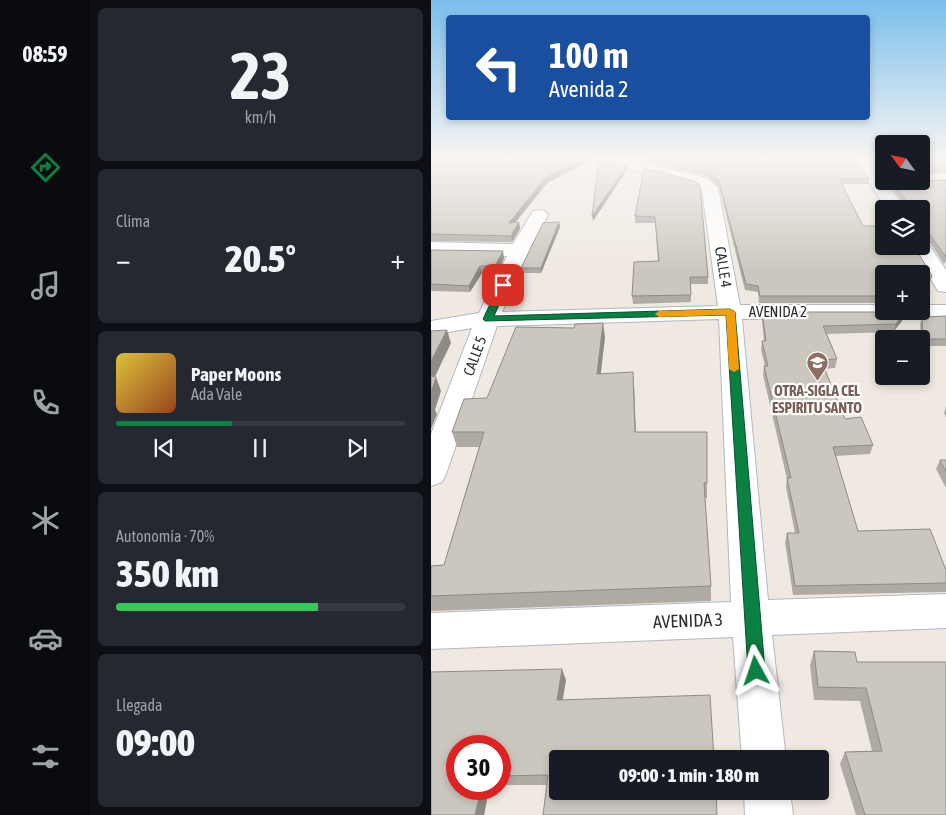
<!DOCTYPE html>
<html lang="es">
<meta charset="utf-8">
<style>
body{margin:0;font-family:"Asap Condensed",sans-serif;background:#242831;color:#f1f3f6;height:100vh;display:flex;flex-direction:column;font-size:19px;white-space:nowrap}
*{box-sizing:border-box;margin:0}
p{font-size:16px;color:#9ea1a6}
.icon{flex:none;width:28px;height:28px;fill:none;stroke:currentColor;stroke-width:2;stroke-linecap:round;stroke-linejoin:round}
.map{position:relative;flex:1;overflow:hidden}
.details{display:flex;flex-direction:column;gap:8px;padding:8px;background:#0d0f14;width:341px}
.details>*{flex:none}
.top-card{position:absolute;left:15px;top:15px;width:424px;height:105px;border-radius:5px;box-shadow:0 2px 8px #0003;background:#1a4fa0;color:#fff;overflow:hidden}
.needle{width:32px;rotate:303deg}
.buttons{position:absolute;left:444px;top:135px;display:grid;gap:10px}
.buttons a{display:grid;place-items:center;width:55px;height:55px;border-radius:5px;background:#171b24;box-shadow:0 2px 8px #0003;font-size:25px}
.speed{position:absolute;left:15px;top:735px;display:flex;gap:10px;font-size:25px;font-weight:700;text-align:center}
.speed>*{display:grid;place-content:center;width:65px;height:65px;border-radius:50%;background:#171b24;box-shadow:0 2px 8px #0003;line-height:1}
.speed .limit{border:8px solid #d22;background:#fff;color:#111}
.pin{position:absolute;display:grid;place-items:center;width:42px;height:42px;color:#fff;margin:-21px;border-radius:10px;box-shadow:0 2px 8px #0006}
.me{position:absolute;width:55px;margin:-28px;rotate:355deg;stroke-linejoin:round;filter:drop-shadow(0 0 4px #0008)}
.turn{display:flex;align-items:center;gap:18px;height:105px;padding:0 20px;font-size:22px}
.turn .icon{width:65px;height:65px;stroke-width:2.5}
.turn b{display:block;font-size:35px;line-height:42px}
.big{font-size:38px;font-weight:800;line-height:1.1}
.details .widget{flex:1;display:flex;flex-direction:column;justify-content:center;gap:8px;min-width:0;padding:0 18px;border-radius:8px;background:#242831}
.details .dial{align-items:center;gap:0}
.dial b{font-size:65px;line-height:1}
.song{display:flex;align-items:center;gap:15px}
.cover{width:60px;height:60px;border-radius:8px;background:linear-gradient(135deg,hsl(50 70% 55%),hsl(20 70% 35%))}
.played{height:5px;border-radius:2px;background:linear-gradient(90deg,#0b8043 40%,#363941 40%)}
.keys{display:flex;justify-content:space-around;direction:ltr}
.heat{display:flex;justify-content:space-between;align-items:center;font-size:28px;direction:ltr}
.charge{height:8px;border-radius:4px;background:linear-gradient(90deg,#34c759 70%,#363941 0)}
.trip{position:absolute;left:118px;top:750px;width:280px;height:50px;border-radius:5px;background:#171b24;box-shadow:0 2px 8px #0003;font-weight:800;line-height:50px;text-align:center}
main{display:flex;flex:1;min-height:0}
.menu{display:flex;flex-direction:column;width:90px;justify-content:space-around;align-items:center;background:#090b0e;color:#9ea1a6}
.menu .icon{width:35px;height:35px}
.menu .on{color:#0b8043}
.menu b{font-size:22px;color:#f1f3f6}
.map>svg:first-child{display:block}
</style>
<main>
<nav class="menu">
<b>08:59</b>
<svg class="icon on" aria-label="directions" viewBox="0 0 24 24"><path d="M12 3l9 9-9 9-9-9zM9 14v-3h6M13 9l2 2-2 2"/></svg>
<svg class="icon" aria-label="music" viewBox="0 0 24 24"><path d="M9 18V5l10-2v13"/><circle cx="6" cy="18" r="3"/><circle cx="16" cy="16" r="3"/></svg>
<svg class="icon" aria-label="phone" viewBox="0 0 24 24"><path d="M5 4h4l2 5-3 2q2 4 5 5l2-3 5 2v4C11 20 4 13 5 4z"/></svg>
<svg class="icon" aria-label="climate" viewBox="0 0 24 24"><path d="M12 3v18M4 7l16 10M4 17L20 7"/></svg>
<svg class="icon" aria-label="car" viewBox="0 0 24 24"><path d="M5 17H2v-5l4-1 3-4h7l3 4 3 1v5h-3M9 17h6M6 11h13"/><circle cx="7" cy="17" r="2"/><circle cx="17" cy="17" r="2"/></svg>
<svg class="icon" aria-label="filters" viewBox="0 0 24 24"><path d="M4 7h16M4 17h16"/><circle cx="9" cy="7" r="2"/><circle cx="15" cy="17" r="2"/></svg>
</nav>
<section class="details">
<div class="widget dial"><b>23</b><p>km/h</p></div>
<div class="widget"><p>Clima</p>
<div class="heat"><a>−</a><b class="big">20.5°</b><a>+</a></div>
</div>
<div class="widget">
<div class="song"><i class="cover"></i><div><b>Paper Moons</b><p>Ada Vale</p></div></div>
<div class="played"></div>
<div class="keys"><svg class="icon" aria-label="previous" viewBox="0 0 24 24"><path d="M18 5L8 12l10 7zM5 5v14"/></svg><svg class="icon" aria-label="pause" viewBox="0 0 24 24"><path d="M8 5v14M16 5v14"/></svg><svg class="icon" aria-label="next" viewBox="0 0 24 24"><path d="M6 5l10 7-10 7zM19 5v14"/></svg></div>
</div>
<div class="widget"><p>Autonomía · 70%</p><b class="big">350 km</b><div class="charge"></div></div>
<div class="widget"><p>Llegada</p><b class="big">09:00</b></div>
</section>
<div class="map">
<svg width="515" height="815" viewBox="0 0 515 815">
<rect width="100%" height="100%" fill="#efe9e1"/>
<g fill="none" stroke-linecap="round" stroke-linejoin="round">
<defs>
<g id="street">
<path d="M 163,158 L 191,158 L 276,178 L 287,188 L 309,305 L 452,305 L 452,311 L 490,311 L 490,305 L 515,305 L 515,319 L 311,319 L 337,600 L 515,594 L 515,628 L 341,635 L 355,759 L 311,759 L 302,637 L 0,649 L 0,613 L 300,602 L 288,319 L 66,326 L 15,474 L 11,482 L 0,486 L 0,434 L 41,328 L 0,335 L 0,321 L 48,313 L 76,256 L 0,254 L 0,242 L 82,244 L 102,211 L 108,210 L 114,211 L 117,215 L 101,245 L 71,312 L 287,306 L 271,190 L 264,185 L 166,161 Z"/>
<path d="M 421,158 L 437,158 L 474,209 L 456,209 Z"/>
<path d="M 515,174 L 515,184 L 490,185 L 483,181 L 490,181 L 490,175 Z"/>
<path d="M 490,240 L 496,242 L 515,270 L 515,292 L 507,291 L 479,246 L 490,246 Z"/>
<path d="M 313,791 L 359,791 L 362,815 L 314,815 Z"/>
</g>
</defs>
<use href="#street" stroke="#b4b7c1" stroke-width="2"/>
<use href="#street" fill="#fff" fill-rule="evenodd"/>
</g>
<g fill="#afaba4">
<path d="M 0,158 L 162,159 L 116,183 L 84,223 L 88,222 L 89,229 L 81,242 L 0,241 Z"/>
<path d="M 216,158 L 424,158 L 438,179 L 437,184 L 411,184 L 432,226 L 499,282 L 452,274 L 452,305 L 452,303 L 328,303 L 327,292 L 314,290 L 288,187 L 276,176 L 216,162 Z"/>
<path d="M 439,158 L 452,158 L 452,175 Z"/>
<path d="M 490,158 L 515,158 L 515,172 L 490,173 Z"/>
<path d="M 213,168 L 277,277 L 277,284 L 260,284 L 260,302 L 202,304 L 201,296 L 227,261 L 224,223 L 204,223 L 204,216 Z"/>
<path d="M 515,180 L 515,261 L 513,264 L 498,241 L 490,239 L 490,209 L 475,209 L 457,181 Z"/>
<path d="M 128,222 L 129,227 L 110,273 L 91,273 L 90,268 Z"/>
<path d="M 0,250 L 73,258 L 66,273 L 51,273 L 39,292 L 0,291 Z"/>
<path d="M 331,312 L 471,321 L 462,332 L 396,334 L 406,359 L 404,368 L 393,369 L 414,419 L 442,445 L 439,454 L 404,456 L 427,531 L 515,570 L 515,592 L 362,595 L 354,542 L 356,533 L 364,533 L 355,487 L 356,479 L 332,375 L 333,366 L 334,366 L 330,350 L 331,341 L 333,341 L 331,321 Z"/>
<path d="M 515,316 L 515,346 L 490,346 L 489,324 L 491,317 Z"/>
<path d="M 174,337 L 169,374 L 203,386 L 205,432 L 276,483 L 276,498 L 274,498 L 280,586 L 280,601 L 0,611 L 0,566 L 13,565 L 48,447 L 26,447 L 21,432 L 56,398 Z"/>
<path d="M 515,407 L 515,417 L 513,413 Z"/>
<path d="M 509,460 L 515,460 L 515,488 L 505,469 Z"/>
<path d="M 383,651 L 426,662 L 515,815 L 425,815 L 409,764 L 414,752 L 441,751 L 429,701 L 383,700 L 379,665 Z"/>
<path d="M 135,680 L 116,785 L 69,785 L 69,746 L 26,789 L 58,789 L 53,815 L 0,815 Z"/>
</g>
<g fill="#8e8b86">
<path d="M 152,158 L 162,158 L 162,159 L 116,183 L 79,229 L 78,223 L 115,177 Z"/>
<path d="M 196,166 L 196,170 L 162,221 L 161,216 Z"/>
<path d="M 88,222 L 89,229 L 81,242 L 80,236 Z"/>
<path d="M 128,222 L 129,227 L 110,273 L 110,268 Z"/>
<path d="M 72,251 L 73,258 L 66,273 L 64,266 Z"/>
<path d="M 49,266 L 51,273 L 39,292 L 38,286 Z"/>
<path d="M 501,276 L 499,282 L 490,295 L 490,291 Z"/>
<path d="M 473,312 L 471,321 L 462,332 L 465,324 Z"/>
<path d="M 172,323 L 174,337 L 168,389 L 166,374 Z"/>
<path d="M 16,330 L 20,343 L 0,385 L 0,361 Z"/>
<path d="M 202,372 L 203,386 L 205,447 L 204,432 Z"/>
<path d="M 5,377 L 10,391 L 4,410 L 6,414 L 0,429 L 0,392 Z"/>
<path d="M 131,669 L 135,680 L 130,711 L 126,700 Z"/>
<path d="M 50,789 L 58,789 L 53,815 L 44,815 Z"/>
</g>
<g fill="#cbc7bf" stroke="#8e8b86">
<path d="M 0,158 L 152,158 L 115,177 L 78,223 L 88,222 L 80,236 L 0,234 Z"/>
<path d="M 223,158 L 423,158 L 438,179 L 408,179 L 432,226 L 452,226 L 452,246 L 483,246 L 501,276 L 490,291 L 490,274 L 452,274 L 452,296 L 329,296 L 327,286 L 315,284 L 288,181 L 277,171 Z"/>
<path d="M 445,158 L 452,158 L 452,168 Z"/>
<path d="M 490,158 L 515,158 L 515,167 L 491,168 L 490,172 Z"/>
<path d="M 168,159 L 196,166 L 161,216 Z"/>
<path d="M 213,168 L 263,181 L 269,185 L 277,277 L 259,277 L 260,295 L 201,296 L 203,262 L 228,261 L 224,217 L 204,216 Z"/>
<path d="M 490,180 L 492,181 L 515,180 L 515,257 L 499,235 L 492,232 L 490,234 L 490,225 L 491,225 L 490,224 L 490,209 L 480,209 L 463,181 L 490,181 Z"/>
<path d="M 128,222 L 110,268 L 90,268 L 112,223 Z"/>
<path d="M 0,250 L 72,251 L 64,266 L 49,266 L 38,286 L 0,284 Z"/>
<path d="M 331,312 L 473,312 L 465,324 L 392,326 L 406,359 L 390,360 L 414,419 L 430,417 L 442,445 L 402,447 L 427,531 L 499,529 L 515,570 L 515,583 L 364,586 L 356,533 L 368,533 L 356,478 L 360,478 L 333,366 L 337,366 L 331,341 L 335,341 Z"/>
<path d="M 515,316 L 515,339 L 492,339 L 491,317 Z"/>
<path d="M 172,323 L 166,374 L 202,372 L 204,432 L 276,432 L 276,483 L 273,483 L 280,586 L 0,596 L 0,566 L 13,565 L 53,432 L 21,432 L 33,399 L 56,398 L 85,327 L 143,328 L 144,324 Z"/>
<path d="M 16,330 L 0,361 L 0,331 Z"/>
<path d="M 0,376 L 5,377 L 0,392 Z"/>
<path d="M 509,460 L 515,460 L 515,472 Z"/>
<path d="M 383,651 L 424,652 L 426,662 L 515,662 L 515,815 L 434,815 L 414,752 L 451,751 L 435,688 L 387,687 Z"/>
<path d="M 131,669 L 126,700 L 279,695 L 283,759 L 126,759 L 126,791 L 285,791 L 286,815 L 112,815 L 117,775 L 69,776 L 69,746 L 26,746 L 26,789 L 50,789 L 44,815 L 0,815 L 0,672 Z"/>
</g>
<linearGradient id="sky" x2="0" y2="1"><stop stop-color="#7abfeb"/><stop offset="0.58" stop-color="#f8f5f2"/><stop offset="1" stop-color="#f8f5f2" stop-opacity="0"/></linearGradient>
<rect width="515" height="272" fill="url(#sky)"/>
<path fill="#0b8043" stroke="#07532c" d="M 72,282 L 77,285 L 63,316 L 299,309 L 304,312 L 334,671 L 331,677 L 325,679 L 319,677 L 317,671 L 295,315 L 54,321 L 52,319 L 68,285 Z"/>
<path fill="#f59e0b" d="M 299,309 L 304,312 L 308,369 L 303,372 L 298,369 L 295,315 L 228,317 L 224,314 L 228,311 Z"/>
<defs>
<symbol id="school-pin" viewBox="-11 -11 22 30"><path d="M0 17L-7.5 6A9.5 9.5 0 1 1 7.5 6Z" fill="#8d6e63" stroke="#fff"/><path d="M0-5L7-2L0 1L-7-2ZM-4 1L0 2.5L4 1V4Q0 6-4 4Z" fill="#fff"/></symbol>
</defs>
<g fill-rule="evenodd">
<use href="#school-pin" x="374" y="350" width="25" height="34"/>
</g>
<g text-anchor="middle" stroke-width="4.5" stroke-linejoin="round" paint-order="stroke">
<g font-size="15" fill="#2e2e2e" stroke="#fff">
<text transform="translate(292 267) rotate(81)" y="5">CALLE 4</text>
<text x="347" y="317">AVENIDA 2</text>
<text transform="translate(44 356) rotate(-70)" y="5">CALLE 5</text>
</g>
<g font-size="15" font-weight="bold" fill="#785e54" stroke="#fff">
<text x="386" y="396">OTRA-SIGLA CEL<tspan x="386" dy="17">ESPIRITU SANTO</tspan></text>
</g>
<g font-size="18" fill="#2e2e2e" stroke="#fff">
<text transform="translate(257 621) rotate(-2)" y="6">AVENIDA 3</text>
</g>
</g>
</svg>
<div class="buttons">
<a><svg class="needle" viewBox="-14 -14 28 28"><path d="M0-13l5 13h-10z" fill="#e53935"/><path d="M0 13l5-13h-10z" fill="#9ea1a6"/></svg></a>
<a><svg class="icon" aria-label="layers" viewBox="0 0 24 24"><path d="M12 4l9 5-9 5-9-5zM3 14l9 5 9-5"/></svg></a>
<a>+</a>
<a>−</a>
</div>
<div class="speed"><div class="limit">30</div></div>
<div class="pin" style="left:72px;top:285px;background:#d93025"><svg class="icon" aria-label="arrive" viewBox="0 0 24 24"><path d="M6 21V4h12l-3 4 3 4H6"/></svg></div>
<svg class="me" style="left:325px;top:671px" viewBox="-20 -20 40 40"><path d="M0-17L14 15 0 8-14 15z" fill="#0b8043" stroke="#fff" stroke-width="4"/></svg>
<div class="trip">09:00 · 1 min · 180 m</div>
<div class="top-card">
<div class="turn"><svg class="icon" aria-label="left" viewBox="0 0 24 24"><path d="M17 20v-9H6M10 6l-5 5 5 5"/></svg><div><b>100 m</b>Avenida 2</div></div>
</div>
</div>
</main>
